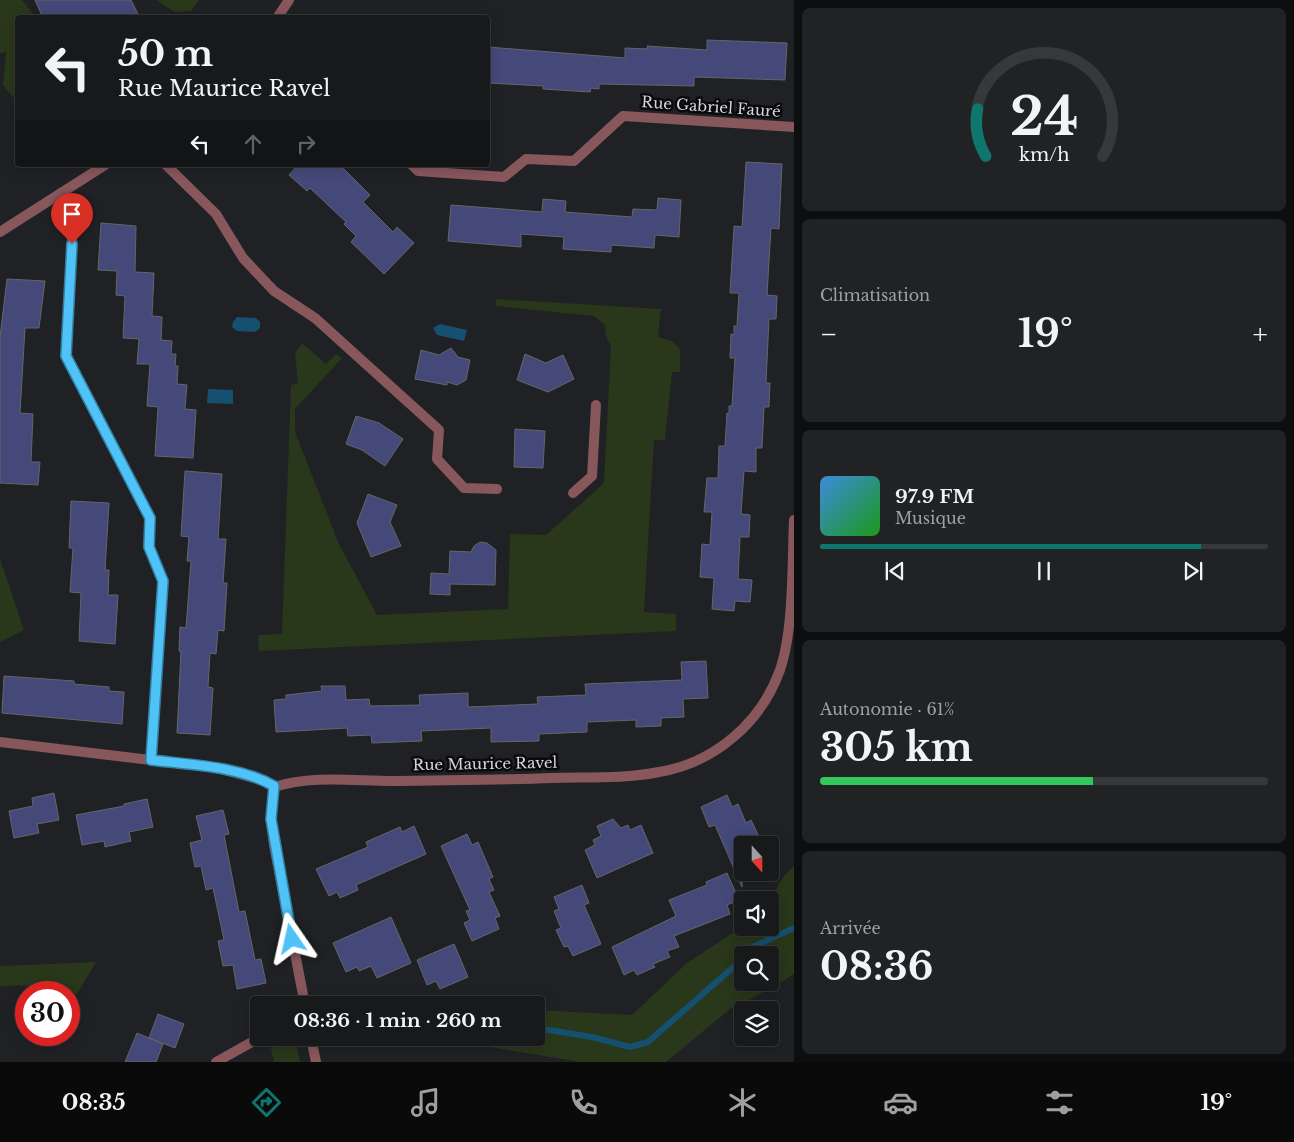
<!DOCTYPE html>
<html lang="fr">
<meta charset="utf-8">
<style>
body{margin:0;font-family:"Libre Baskerville",serif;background:#212224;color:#f1f3f6;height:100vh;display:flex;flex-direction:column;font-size:19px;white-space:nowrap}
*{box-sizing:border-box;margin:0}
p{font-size:16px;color:#9fa0a3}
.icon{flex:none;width:28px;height:28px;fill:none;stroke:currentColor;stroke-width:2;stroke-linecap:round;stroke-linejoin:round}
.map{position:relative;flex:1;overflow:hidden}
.sheet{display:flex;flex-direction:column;gap:8px;padding:8px;background:#0d0e0f;width:500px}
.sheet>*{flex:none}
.hud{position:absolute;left:15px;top:15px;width:475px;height:152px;border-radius:5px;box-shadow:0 2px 12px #0003,0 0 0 1px #36383a;background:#18191b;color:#f1f3f6;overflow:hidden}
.needle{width:32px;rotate:159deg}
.controls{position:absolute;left:734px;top:836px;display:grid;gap:10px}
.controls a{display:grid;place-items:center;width:45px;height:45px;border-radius:5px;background:#18191b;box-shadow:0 2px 12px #0003,0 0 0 1px #36383a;font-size:25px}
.speed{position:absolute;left:15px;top:981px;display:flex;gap:10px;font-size:25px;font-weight:700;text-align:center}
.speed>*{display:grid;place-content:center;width:65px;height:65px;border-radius:50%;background:#18191b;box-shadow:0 2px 12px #0003,0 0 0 1px #36383a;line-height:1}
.speed .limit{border:8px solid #d22;background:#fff;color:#111}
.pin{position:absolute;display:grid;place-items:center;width:42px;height:42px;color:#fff;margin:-51px -21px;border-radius:50% 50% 50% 0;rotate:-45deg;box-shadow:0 0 5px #0007}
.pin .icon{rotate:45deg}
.me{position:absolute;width:55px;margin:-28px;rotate:349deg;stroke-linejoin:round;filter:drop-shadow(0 0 4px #0008)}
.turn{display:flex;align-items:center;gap:18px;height:105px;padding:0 20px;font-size:22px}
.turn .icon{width:65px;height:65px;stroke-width:2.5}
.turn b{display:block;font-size:35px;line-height:42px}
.lanes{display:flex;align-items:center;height:48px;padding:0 20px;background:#0003;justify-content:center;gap:25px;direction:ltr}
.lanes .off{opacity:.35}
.big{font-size:38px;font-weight:800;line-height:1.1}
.sheet .tile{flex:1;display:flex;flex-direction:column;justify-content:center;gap:8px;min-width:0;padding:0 18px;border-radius:8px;background:#212224}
.sheet .dial{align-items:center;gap:0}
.dial svg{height:130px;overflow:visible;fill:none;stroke:#36383a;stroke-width:7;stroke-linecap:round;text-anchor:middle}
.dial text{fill:#f1f3f6;stroke:none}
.song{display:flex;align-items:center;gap:15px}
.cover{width:60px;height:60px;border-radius:8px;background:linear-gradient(135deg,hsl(210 70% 55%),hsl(120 70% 35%))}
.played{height:5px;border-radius:2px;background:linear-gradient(90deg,#0f766e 85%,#36383a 85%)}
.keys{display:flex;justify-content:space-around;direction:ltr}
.heat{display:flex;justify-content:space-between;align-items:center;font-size:28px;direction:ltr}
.charge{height:8px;border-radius:4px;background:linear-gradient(90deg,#34c759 61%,#36383a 0)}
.trip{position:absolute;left:250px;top:996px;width:295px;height:50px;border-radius:5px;background:#18191b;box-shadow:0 2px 12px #0003,0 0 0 1px #36383a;font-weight:800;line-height:50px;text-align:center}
.tabs{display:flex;height:80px;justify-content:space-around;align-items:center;background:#0a0a0b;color:#9fa0a3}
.tabs .icon{width:35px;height:35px}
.tabs .on{color:#0f766e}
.tabs b{font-size:22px;color:#f1f3f6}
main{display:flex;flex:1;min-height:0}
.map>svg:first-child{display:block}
</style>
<main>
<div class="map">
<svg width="794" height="1062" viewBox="0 0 794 1062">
<rect width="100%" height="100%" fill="#202124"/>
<g fill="#29371a" fill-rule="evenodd">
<path d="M 0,0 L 22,0 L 35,17 L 18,18 L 17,102 L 3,85 L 6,52 L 0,53 Z"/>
<path d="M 157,0 L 199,0 L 191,11 L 174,12 Z"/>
<path d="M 496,299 L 661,309 L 658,337 L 672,341 L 680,349 L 680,372 L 672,372 L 665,440 L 654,440 L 644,612 L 676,614 L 676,631 L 259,651 L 258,635 L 282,634 L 291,385 L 298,383 L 295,353 L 302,343 L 326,364 L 336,354 L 342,358 L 295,409 L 295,432 L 339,544 L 377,615 L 508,609 L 510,534 L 546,535 L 604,483 L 611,346 L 606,337 L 605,325 L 594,316 L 496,306 Z"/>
<path d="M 0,559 L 24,630 L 0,642 Z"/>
<path d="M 794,866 L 794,974 L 770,989 L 730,1009 L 666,1062 L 581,1062 L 436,1038 L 536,1038 L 536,1010 L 632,1015 L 687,963 L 742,927 L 770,928 C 770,902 774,883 794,866 ZM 742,955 L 770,955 L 770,982 L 742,982 Z"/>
<path d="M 96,962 L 77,994 L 51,985 L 0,986 L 0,966 Z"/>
<path d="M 295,1038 L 300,1062 L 274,1062 L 271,1048 Z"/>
</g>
<g fill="#165071">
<path d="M 237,317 L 256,318 L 260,322 L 260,328 L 255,332 L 237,331 L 232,327 L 233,322 Z"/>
<path d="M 440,324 L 467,330 L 464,341 L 437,335 L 433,328 Z"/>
<path d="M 208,389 L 233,390 L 233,404 L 207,403 Z"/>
</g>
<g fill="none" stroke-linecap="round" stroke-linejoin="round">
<g stroke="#165071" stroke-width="6">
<path d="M 743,955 L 746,950 L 794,928"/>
<path d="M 536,1028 L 592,1037 L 630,1047 L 648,1042 L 738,963 L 742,955"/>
</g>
</g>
<g fill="#454979" stroke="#656569">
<path d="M 35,0 L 131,0 L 140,18 L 43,18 Z"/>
<path d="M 707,40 L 787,43 L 785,80 L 694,77 L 694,86 L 599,84 L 599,89 L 591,88 L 590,92 L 543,89 L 543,86 L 488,83 L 488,47 L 625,58 L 625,48 L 648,49 L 647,46 L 707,50 Z"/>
<path d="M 746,162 L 782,164 L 779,229 L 771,228 L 767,295 L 777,296 L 776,319 L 769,319 L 766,383 L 770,383 L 769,407 L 764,407 L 762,448 L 756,448 L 756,472 L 744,471 L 741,514 L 750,515 L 749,537 L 740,537 L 738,579 L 752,580 L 750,602 L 735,601 L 734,611 L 712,609 L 714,578 L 700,577 L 702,544 L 710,545 L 712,512 L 704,512 L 707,478 L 718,478 L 719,446 L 725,446 L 727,413 L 729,414 L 729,406 L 732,406 L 735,358 L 730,358 L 731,334 L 734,335 L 734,326 L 737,326 L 739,293 L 730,293 L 734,226 L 742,227 Z"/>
<path d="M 298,165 L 340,165 L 370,195 L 363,202 L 393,232 L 397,227 L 414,243 L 384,274 L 351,242 L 356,236 L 344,224 L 346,222 L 310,188 L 307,191 L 289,175 Z"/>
<path d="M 658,198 L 681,200 L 679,237 L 655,235 L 654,248 L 611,245 L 611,252 L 563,249 L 564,237 L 521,234 L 521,247 L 448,241 L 451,205 L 542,212 L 543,199 L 566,201 L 565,212 L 632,217 L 633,209 L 657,210 Z"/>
<path d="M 101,223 L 136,226 L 135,272 L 154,273 L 152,316 L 162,317 L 161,340 L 172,341 L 171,354 L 176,354 L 175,366 L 178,366 L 177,384 L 187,385 L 185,409 L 196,410 L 193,458 L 155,456 L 158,407 L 147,406 L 150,364 L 137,364 L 139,339 L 123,338 L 125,296 L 116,295 L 117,271 L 98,270 Z"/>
<path d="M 7,279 L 45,281 L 39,328 L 25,328 L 20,413 L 33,414 L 31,462 L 40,462 L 38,485 L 0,483 L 0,337 Z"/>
<path d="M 451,348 L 458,357 L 470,360 L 466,380 L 457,385 L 447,382 L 447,385 L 415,379 L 421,350 L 439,355 Z"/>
<path d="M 525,354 L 546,363 L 563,355 L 574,379 L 548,392 L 517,380 Z"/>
<path d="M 356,416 L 379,423 L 403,439 L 385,466 L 362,450 L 346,444 Z"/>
<path d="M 515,429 L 545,431 L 543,468 L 514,467 Z"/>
<path d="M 185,471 L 222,474 L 218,539 L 226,539 L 223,583 L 227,583 L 224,631 L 218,630 L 216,654 L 210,653 L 208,687 L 213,688 L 210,735 L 177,733 L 181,651 L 179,651 L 180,627 L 186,628 L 191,561 L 187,561 L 189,537 L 181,536 Z"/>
<path d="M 368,494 L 397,505 L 390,522 L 401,546 L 371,557 L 357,523 Z"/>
<path d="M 71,501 L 109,503 L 105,570 L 109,570 L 108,595 L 118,595 L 115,644 L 79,641 L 81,593 L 70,592 L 73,548 L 69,548 Z"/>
<path d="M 480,542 L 487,543 L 496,550 L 495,585 L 450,584 L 450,595 L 430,594 L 431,573 L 449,574 L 450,551 L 471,552 L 474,546 Z"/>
<path d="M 706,661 L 708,698 L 683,699 L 684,717 L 661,718 L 661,726 L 636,727 L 636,720 L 587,722 L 587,732 L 539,734 L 539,741 L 491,742 L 491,728 L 421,731 L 422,741 L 372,743 L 371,735 L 348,736 L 347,728 L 276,732 L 274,700 L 286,699 L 286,695 L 322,691 L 321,686 L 345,686 L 346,700 L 369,699 L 370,706 L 420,705 L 419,695 L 468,693 L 468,707 L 538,704 L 537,697 L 586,695 L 585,684 L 682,680 L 681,662 Z"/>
<path d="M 4,676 L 74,681 L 74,684 L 109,687 L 109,691 L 124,692 L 122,724 L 2,713 Z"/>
<path d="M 54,793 L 59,820 L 37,824 L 39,833 L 14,838 L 9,811 L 33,806 L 32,798 Z"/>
<path d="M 727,795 L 732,807 L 738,804 L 746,823 L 751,820 L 763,845 L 742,845 L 742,887 L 715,825 L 709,827 L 701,807 Z"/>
<path d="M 147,799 L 153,827 L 129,832 L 131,841 L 105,847 L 104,841 L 82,845 L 76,815 L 124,806 L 124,804 Z"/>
<path d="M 223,810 L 229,834 L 224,835 L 239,912 L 245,911 L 255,960 L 261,959 L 266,983 L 237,989 L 233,965 L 223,966 L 218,941 L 224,940 L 213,888 L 206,890 L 201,866 L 195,867 L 190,843 L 202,840 L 196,816 Z"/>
<path d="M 613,819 L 621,828 L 628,825 L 630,830 L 641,825 L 653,853 L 597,878 L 585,850 L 595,845 L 593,840 L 601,836 L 597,826 Z"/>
<path d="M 414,826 L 426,854 L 356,885 L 358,890 L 340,898 L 337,892 L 329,896 L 316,869 L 368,847 L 366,842 L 400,827 L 402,832 Z"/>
<path d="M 467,834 L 472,845 L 478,842 L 493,877 L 489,879 L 494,890 L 489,892 L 500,916 L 495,918 L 499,929 L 472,941 L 464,923 L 470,920 L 466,911 L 470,910 L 441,846 Z"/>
<path d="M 727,873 L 739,900 L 727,905 L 730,914 L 674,936 L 679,947 L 667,951 L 670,957 L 653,964 L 655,967 L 637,975 L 634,970 L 624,975 L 612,947 L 676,916 L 669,900 L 707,885 L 706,882 Z"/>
<path d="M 582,885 L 589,903 L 584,905 L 601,944 L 573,956 L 568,946 L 564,947 L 556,930 L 561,928 L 554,911 L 559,909 L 554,897 Z"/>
<path d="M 391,917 L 411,963 L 377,978 L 371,966 L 359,971 L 357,967 L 346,972 L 333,943 Z"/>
<path d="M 454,944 L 468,977 L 440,989 L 436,981 L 427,985 L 417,960 Z"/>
<path d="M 158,1014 L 184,1024 L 175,1048 L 149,1038 Z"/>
<path d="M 137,1033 L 163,1044 L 156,1062 L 125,1062 Z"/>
</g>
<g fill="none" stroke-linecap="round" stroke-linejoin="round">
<g stroke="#87575c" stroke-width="10">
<path d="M 277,18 L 289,0"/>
<path d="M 166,165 L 216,214 L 243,258 L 274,291 L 315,318 L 439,430 L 437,459 L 464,488 L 497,489"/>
<path d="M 412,165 L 418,171 L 504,177 L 526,159 L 574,161 L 623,116 L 794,127"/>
<path d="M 61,193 L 70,208 L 73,218 L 66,356 L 150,518 L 149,547 L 163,581 L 151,760"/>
<path d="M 0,232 L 105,165"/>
<path d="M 573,493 L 592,476 L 596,405"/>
<path d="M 0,742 L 217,768 L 266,781 L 274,787 C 313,775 354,781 394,781 C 447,780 500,780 553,778 C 588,777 624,779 659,772 C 714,763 761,723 780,670 C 794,629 792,564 794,520"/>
<path d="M 274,787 L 271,819 L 274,845 L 305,1005"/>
<path d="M 311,1038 L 316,1062"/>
<path d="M 216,1062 L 259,1038"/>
</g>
</g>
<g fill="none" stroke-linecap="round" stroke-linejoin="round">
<defs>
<path id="route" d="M 72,244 L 66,356 L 150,518 L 149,547 L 163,581 L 151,760 C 191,765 239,766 274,786 L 271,819 L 292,939"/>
</defs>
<use href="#route" stroke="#337fa1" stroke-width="12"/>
<use href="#route" stroke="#4fc3f7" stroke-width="9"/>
</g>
<g text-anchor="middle" stroke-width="5" stroke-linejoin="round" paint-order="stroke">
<g font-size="15" fill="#d4d5d7" stroke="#0a0a0c">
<text transform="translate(711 107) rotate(4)" y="5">Rue Gabriel Fauré</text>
<text transform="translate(485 764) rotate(-1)" y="5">Rue Maurice Ravel</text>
</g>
</g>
</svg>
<div class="controls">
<a><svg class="needle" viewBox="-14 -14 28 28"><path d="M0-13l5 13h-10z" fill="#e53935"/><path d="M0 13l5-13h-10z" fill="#9fa0a3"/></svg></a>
<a><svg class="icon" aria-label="sound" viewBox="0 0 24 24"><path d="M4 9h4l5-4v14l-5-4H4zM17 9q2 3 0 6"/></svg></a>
<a><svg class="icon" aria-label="search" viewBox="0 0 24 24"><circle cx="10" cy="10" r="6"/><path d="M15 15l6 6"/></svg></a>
<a><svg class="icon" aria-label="layers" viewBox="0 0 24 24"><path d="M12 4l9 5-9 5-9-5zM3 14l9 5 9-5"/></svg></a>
</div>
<div class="speed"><div class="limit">30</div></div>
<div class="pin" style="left:72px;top:244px;background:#d93025"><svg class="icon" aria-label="arrive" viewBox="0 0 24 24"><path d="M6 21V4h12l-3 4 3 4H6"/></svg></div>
<svg class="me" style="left:292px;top:939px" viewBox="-20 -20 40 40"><path d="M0-17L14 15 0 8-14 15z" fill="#4fc3f7" stroke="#fff" stroke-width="4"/></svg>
<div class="trip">08:36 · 1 min · 260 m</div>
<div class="hud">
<div class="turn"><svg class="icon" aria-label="left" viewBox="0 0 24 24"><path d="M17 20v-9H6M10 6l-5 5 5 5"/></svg><div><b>50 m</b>Rue Maurice Ravel</div></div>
<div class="lanes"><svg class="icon" aria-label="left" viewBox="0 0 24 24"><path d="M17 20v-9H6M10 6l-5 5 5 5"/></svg><svg class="icon off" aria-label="ahead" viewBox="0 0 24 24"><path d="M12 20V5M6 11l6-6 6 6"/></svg><svg class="icon off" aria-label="right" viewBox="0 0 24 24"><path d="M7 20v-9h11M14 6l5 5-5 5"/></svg></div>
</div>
</div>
<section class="sheet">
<div class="tile dial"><svg viewBox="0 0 100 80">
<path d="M14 69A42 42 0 1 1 86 69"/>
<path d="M14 69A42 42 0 0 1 9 40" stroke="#0f766e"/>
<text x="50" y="56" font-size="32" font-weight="700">24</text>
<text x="50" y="72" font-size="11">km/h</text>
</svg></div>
<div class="tile"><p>Climatisation</p>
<div class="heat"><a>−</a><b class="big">19°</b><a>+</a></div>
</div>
<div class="tile">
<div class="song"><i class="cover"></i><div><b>97.9 FM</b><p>Musique</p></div></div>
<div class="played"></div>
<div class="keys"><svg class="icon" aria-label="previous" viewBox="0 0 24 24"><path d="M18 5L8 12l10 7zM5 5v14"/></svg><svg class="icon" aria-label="pause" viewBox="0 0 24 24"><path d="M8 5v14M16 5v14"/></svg><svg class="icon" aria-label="next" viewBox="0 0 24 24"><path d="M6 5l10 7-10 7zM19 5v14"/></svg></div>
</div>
<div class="tile"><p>Autonomie · 61%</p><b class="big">305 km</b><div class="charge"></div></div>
<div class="tile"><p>Arrivée</p><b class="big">08:36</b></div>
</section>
</main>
<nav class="tabs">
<b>08:35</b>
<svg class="icon on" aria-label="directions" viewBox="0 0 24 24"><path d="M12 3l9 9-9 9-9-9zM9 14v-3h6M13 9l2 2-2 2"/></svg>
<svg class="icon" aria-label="music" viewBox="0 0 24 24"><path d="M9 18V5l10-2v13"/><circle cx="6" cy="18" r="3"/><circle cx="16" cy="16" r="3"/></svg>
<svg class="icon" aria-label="phone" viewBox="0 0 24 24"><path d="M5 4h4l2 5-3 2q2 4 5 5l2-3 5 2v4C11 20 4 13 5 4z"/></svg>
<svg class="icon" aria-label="climate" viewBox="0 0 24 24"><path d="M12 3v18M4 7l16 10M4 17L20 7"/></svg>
<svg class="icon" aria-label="car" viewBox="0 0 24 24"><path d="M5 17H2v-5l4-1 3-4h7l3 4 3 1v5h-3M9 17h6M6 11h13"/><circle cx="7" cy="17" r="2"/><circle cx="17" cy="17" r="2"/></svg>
<svg class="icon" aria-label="filters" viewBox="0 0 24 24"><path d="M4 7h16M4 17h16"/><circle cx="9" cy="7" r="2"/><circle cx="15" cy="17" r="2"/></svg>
<b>19°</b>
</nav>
